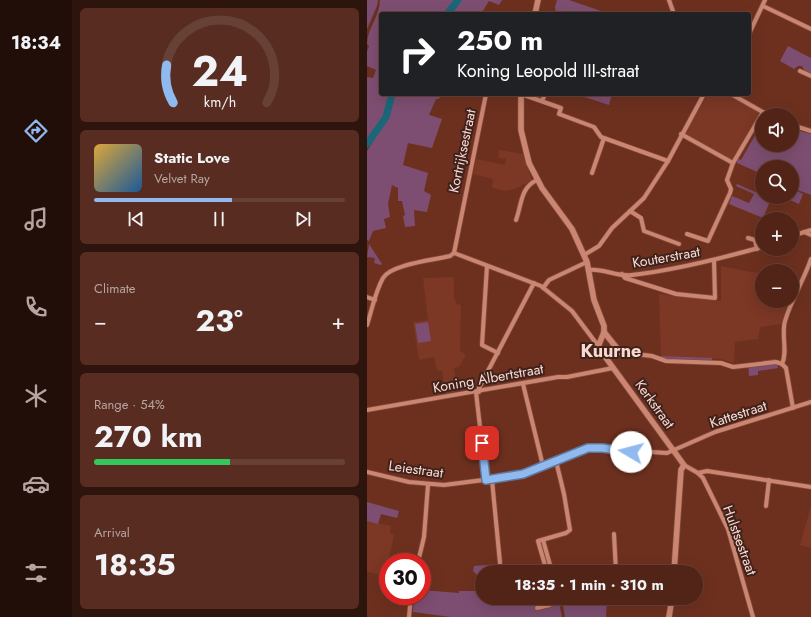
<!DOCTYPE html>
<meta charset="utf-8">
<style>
body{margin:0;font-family:Jost,sans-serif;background:#582c20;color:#f1f3f6;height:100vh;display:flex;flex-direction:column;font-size:15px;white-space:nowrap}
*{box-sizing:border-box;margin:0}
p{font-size:13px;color:#b5a4a1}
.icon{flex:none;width:22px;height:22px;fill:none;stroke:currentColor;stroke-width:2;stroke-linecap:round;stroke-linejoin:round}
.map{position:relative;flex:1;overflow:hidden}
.details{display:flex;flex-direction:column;gap:8px;padding:8px;background:#2d140d;width:295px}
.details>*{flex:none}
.top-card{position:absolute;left:12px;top:12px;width:372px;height:84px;border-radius:4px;box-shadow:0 4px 16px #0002,0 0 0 1px #684136;background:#202124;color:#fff;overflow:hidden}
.controls{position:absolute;left:388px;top:108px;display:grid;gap:8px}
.controls a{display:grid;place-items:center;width:44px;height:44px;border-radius:50%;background:#522417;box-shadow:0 4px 16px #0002,0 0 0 1px #684136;font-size:20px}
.speed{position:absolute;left:12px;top:553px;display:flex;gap:8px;font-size:20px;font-weight:700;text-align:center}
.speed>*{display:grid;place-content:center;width:52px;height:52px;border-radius:50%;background:#522417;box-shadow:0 4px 16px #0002,0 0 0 1px #684136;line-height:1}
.speed .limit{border:6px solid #d22;background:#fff;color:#111}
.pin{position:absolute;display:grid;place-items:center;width:34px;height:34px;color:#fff;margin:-17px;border-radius:8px;box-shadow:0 2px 6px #0006}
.me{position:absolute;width:44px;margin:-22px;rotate:278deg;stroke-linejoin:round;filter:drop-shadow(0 0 3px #0008)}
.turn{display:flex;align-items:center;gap:14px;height:84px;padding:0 12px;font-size:18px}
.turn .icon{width:52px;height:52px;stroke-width:2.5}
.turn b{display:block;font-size:28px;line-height:34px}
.big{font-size:30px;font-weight:700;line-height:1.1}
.details .tile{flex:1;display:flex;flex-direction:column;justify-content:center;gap:6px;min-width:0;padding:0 14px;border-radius:6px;background:#582c20}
.details .dial{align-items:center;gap:0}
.dial svg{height:104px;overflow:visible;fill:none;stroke:#684136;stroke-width:7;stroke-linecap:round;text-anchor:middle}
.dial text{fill:#f1f3f6;stroke:none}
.song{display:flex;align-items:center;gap:12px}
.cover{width:48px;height:48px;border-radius:6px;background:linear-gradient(135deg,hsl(40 70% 55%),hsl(210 70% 35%))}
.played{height:4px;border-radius:2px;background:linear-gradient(90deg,#90b9f0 55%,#684136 55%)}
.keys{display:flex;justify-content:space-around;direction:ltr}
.heat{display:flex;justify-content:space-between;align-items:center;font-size:22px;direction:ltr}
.charge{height:6px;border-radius:3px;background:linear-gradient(90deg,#34c759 54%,#684136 0)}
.trip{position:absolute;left:108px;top:565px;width:228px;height:40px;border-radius:20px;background:#522417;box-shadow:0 4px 16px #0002,0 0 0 1px #684136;font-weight:700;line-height:40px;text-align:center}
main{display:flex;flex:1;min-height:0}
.tabs{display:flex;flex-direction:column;width:72px;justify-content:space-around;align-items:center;background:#210e09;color:#b5a4a1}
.tabs .icon{width:28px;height:28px}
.tabs .active{color:#90b9f0}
.tabs b{font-size:18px;color:#f1f3f6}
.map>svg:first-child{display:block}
</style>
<main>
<nav class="tabs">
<b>18:34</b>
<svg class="icon active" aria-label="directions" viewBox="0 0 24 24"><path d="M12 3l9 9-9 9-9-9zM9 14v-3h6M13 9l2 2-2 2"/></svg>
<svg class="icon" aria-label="music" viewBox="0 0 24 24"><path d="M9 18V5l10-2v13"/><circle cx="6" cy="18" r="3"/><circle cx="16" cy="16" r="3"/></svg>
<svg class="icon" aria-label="phone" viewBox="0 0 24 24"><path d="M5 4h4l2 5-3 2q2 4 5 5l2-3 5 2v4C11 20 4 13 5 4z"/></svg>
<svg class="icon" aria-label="climate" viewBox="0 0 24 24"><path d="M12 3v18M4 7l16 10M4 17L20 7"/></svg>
<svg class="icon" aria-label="car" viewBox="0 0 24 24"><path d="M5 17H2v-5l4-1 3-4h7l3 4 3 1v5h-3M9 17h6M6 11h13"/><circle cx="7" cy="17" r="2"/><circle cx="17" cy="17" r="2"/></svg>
<svg class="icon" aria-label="filters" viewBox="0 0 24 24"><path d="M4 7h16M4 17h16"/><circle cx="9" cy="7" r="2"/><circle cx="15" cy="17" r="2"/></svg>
</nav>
<section class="details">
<div class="tile dial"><svg viewBox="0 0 100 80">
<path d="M14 69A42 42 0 1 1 86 69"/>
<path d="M14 69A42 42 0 0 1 9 40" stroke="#90b9f0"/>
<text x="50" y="56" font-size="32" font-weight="700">24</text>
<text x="50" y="72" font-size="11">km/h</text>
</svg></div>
<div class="tile">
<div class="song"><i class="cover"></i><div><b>Static Love</b><p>Velvet Ray</p></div></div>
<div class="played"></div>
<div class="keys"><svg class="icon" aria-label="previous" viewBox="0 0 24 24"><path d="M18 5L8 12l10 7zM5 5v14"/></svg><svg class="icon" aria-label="pause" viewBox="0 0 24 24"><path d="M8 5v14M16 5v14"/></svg><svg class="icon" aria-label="next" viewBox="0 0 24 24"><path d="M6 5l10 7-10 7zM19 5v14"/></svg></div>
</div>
<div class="tile"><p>Climate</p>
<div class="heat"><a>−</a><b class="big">23°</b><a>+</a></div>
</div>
<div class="tile"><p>Range · 54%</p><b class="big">270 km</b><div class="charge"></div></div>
<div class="tile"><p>Arrival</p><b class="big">18:35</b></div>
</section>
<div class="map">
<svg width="444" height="617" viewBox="0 0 444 617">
<rect width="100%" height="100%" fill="#6d301f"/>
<g fill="#7c3725">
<path d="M 341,94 L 360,94 L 393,113 L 364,161 L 317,134 Z"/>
<path d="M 132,150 L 156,154 L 165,180 L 148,189 L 139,191 L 125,188 L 126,179 L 106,174 L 109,159 L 138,165 L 139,159 L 131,158 Z"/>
<path d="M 354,266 L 395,274 L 395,301 L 422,301 L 414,324 L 393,327 L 391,339 L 368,342 L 367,363 L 354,359 L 294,356 L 292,294 L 354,301 Z"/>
<path d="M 87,277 L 87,299 L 90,304 L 94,305 L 93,351 L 99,355 L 92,367 L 87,368 L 89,379 L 86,379 L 88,393 L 79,394 L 75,370 L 70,371 L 67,357 L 52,360 L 46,322 L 61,320 L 56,278 Z"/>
<path d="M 444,506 L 444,548 L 433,545 Z"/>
<path d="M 0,521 L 24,526 L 23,534 L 27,535 L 20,568 L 21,576 L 0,572 Z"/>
</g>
<g fill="#7d4e71">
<path d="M 0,0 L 11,0 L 10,6 L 0,29 Z"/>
<path d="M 13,0 L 88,0 L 77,14 L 14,14 L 14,94 L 22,94 L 15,120 L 0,140 L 0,77 L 6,78 L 9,70 L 0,66 L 0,51 L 2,46 L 0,44 C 0,29 13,16 13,0 Z"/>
<path d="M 94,0 L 135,0 L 132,5 L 122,1 L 114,14 L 83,14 Z"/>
<path d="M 190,0 L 202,0 L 243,14 L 189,14 L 188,7 Z"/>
<path d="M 421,46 L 444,58 L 444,74 L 438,71 L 435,66 L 431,66 L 427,69 L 413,61 Z"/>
<path d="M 26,94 L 74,94 L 72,99 L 69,99 L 62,115 L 75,119 L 65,148 L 41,143 L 36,165 L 61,173 L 57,191 L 64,195 L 60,212 L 47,210 L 48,226 L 38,227 L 36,216 L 38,215 L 35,201 L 31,201 L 31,188 L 25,185 L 21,204 L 23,217 L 17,219 L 19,228 L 6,231 L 2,241 L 0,240 L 0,151 L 19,121 Z"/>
<path d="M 208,94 L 245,94 L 242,105 Z"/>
<path d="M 395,123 L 395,145 L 425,145 L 425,129 L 444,134 L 444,195 L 425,188 L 425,167 L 395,167 L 395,174 L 370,163 L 370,158 L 374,160 Z"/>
<path d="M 370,184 L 395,195 L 395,197 L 404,199 L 396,218 L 362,204 L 365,196 L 382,203 L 387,194 L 369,186 Z"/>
<path d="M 425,189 L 436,194 L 432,204 L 416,197 L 425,197 Z"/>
<path d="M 2,244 L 15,264 L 14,265 L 7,263 L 8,258 L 0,257 Z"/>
<path d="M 61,322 L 64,341 L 51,343 L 48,324 Z"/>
<path d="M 294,356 L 345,358 L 345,361 L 294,359 Z"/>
<path d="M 409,359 L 411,368 L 391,371 L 391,375 L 382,376 L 381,363 Z"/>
<path d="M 0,502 L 32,511 L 30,518 L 14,514 L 11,524 L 0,521 Z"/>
<path d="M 133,564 L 134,572 L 115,572 L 115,577 L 111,576 L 106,571 L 107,566 Z"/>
<path d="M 55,590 L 92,593 L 92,591 L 112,591 L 112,595 L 115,595 L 115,598 L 191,598 L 195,617 L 84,617 L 46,612 L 47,596 L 55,596 Z"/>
<path d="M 240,599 L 239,617 L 265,617 L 198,617 L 195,600 Z"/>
</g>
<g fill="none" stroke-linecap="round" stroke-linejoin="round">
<g stroke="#196779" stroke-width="7">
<path d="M 80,14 L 91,0"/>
<path d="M 0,144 L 19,117 L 25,94"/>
</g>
<defs>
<g id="minor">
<path d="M 302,0 L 307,14"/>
<path d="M 396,6 L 444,29"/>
<path d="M 162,14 L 168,13"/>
<path d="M 382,34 L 398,0"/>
<path d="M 433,71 L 444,76"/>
<path d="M 154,94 L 194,108 L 192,114 L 227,127 L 234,137 L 301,161"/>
<path d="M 364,94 L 401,115"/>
<path d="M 175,101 L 178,94"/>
<path d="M 425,125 L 444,131"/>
<path d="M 314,134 L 366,163"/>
<path d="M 225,173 L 237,138"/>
<path d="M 263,211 L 274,218 L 277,231 L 312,244"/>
<path d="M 149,220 C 155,204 153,188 170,180"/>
<path d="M 437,232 L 444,235"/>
<path d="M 320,234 L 341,241 L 363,193 L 364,189 L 360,180 L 366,163 L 396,112"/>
<path d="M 425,236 L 444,230"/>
<path d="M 381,238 L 388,240 L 390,249"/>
<path d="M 87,253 L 174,286 L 205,311 L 229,343 L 232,344"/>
<path d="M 87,253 L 119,94"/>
<path d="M 217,255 L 232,246 L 245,228 L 277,198 L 301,161 L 337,94"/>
<path d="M 120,266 L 115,345 L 131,353"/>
<path d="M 222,270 C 236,268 250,277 265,275 C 309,270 352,259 395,247"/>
<path d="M 255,274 L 258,278 L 309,294 L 348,298 L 347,260"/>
<path d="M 176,288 L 182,280 L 220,262"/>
<path d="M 0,297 L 8,300"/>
<path d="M 0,325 C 5,310 8,292 16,278 C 24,264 68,260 83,256 L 87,253"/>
<path d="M 253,352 L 285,356 L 299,361 L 354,363 L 366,367 L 409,362 L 415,364"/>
<path d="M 415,364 C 421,352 414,335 418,321 C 424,300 437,280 444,259"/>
<path d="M 415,364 L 419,368 L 426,408"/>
<path d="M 156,384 L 176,466"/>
<path d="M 109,392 L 119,480"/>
<path d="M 112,392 L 112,388 L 167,283"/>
<path d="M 0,410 L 191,377 L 200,377 L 246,368"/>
<path d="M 317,465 L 331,473 L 336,478 L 361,529 L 386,617"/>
<path d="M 0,472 L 42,482 L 77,485 L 148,476 L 221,448 L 300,453 L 348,432 L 444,402"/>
<path d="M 331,473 L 340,471 L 444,487"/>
<path d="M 125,480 L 133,563"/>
<path d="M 399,506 L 402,480"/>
<path d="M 247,534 L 249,572"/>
<path d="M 176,540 L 185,572"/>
<path d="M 51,562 L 57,537 L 61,485"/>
<path d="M 180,572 L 171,541 L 199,533 L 203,530 L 197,494 L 189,461"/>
<path d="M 170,608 L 183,605 L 184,598"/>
<path d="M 42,617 L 44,596"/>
</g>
<g id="tertiary">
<path d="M 168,14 L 171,0"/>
<path d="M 154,94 L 154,130 L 162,163 L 175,188 L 205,229 L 220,262 L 227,300 L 237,326 L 237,332 L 231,347 L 317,465 L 314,470 L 307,572"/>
<path d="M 237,332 L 253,352"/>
<path d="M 302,617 L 305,598"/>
</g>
</defs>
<use href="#minor" stroke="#7f4c3d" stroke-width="5.5"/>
<use href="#tertiary" stroke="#7f4c3d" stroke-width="7"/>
<use href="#minor" stroke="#cb8571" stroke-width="4"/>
<use href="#tertiary" stroke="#cb8571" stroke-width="5.5"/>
</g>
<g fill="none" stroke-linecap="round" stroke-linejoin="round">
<defs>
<path id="route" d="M 115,443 L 119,480 L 156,474 L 221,448 L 235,448 L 264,452"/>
</defs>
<use href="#route" stroke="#5e789c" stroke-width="10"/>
<use href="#route" stroke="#90b9f0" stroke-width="7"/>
</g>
<g text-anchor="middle" stroke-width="4" stroke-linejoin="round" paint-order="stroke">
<g font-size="14" fill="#fbdbd3" stroke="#3f221b">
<text transform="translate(95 151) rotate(-78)" y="5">Kortrijksestraat</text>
<text transform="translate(299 257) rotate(-10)" y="5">Kouterstraat</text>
<text transform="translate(121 378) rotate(-10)" y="5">Koning Albertstraat</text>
<text transform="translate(288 404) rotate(54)" y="5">Kerkstraat</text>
<text transform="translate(371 414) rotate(-18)" y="5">Kattestraat</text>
<text transform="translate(49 469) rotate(8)" y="5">Leiestraat</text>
<text transform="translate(373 540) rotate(70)" y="5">Hulstsestraat</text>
</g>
<g font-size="18" font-weight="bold" fill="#f9dad1" stroke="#3f221b">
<text x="244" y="357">Kuurne</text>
</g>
</g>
</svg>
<div class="controls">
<a><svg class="icon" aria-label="sound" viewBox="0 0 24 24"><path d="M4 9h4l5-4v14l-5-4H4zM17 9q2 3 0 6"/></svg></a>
<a><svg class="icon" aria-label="search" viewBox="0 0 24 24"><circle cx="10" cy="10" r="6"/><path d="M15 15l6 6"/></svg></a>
<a>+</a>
<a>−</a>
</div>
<div class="speed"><div class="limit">30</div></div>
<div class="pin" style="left:115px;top:443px;background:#d93025"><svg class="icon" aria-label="arrive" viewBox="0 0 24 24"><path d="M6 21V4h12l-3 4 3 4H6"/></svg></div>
<svg class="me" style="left:264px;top:452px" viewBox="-20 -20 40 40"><circle r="19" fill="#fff"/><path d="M0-13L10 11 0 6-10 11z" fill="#90b9f0"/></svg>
<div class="trip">18:35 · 1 min · 310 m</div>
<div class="top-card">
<div class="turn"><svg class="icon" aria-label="right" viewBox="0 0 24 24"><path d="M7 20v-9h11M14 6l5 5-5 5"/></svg><div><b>250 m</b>Koning Leopold III-straat</div></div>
</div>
</div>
</main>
